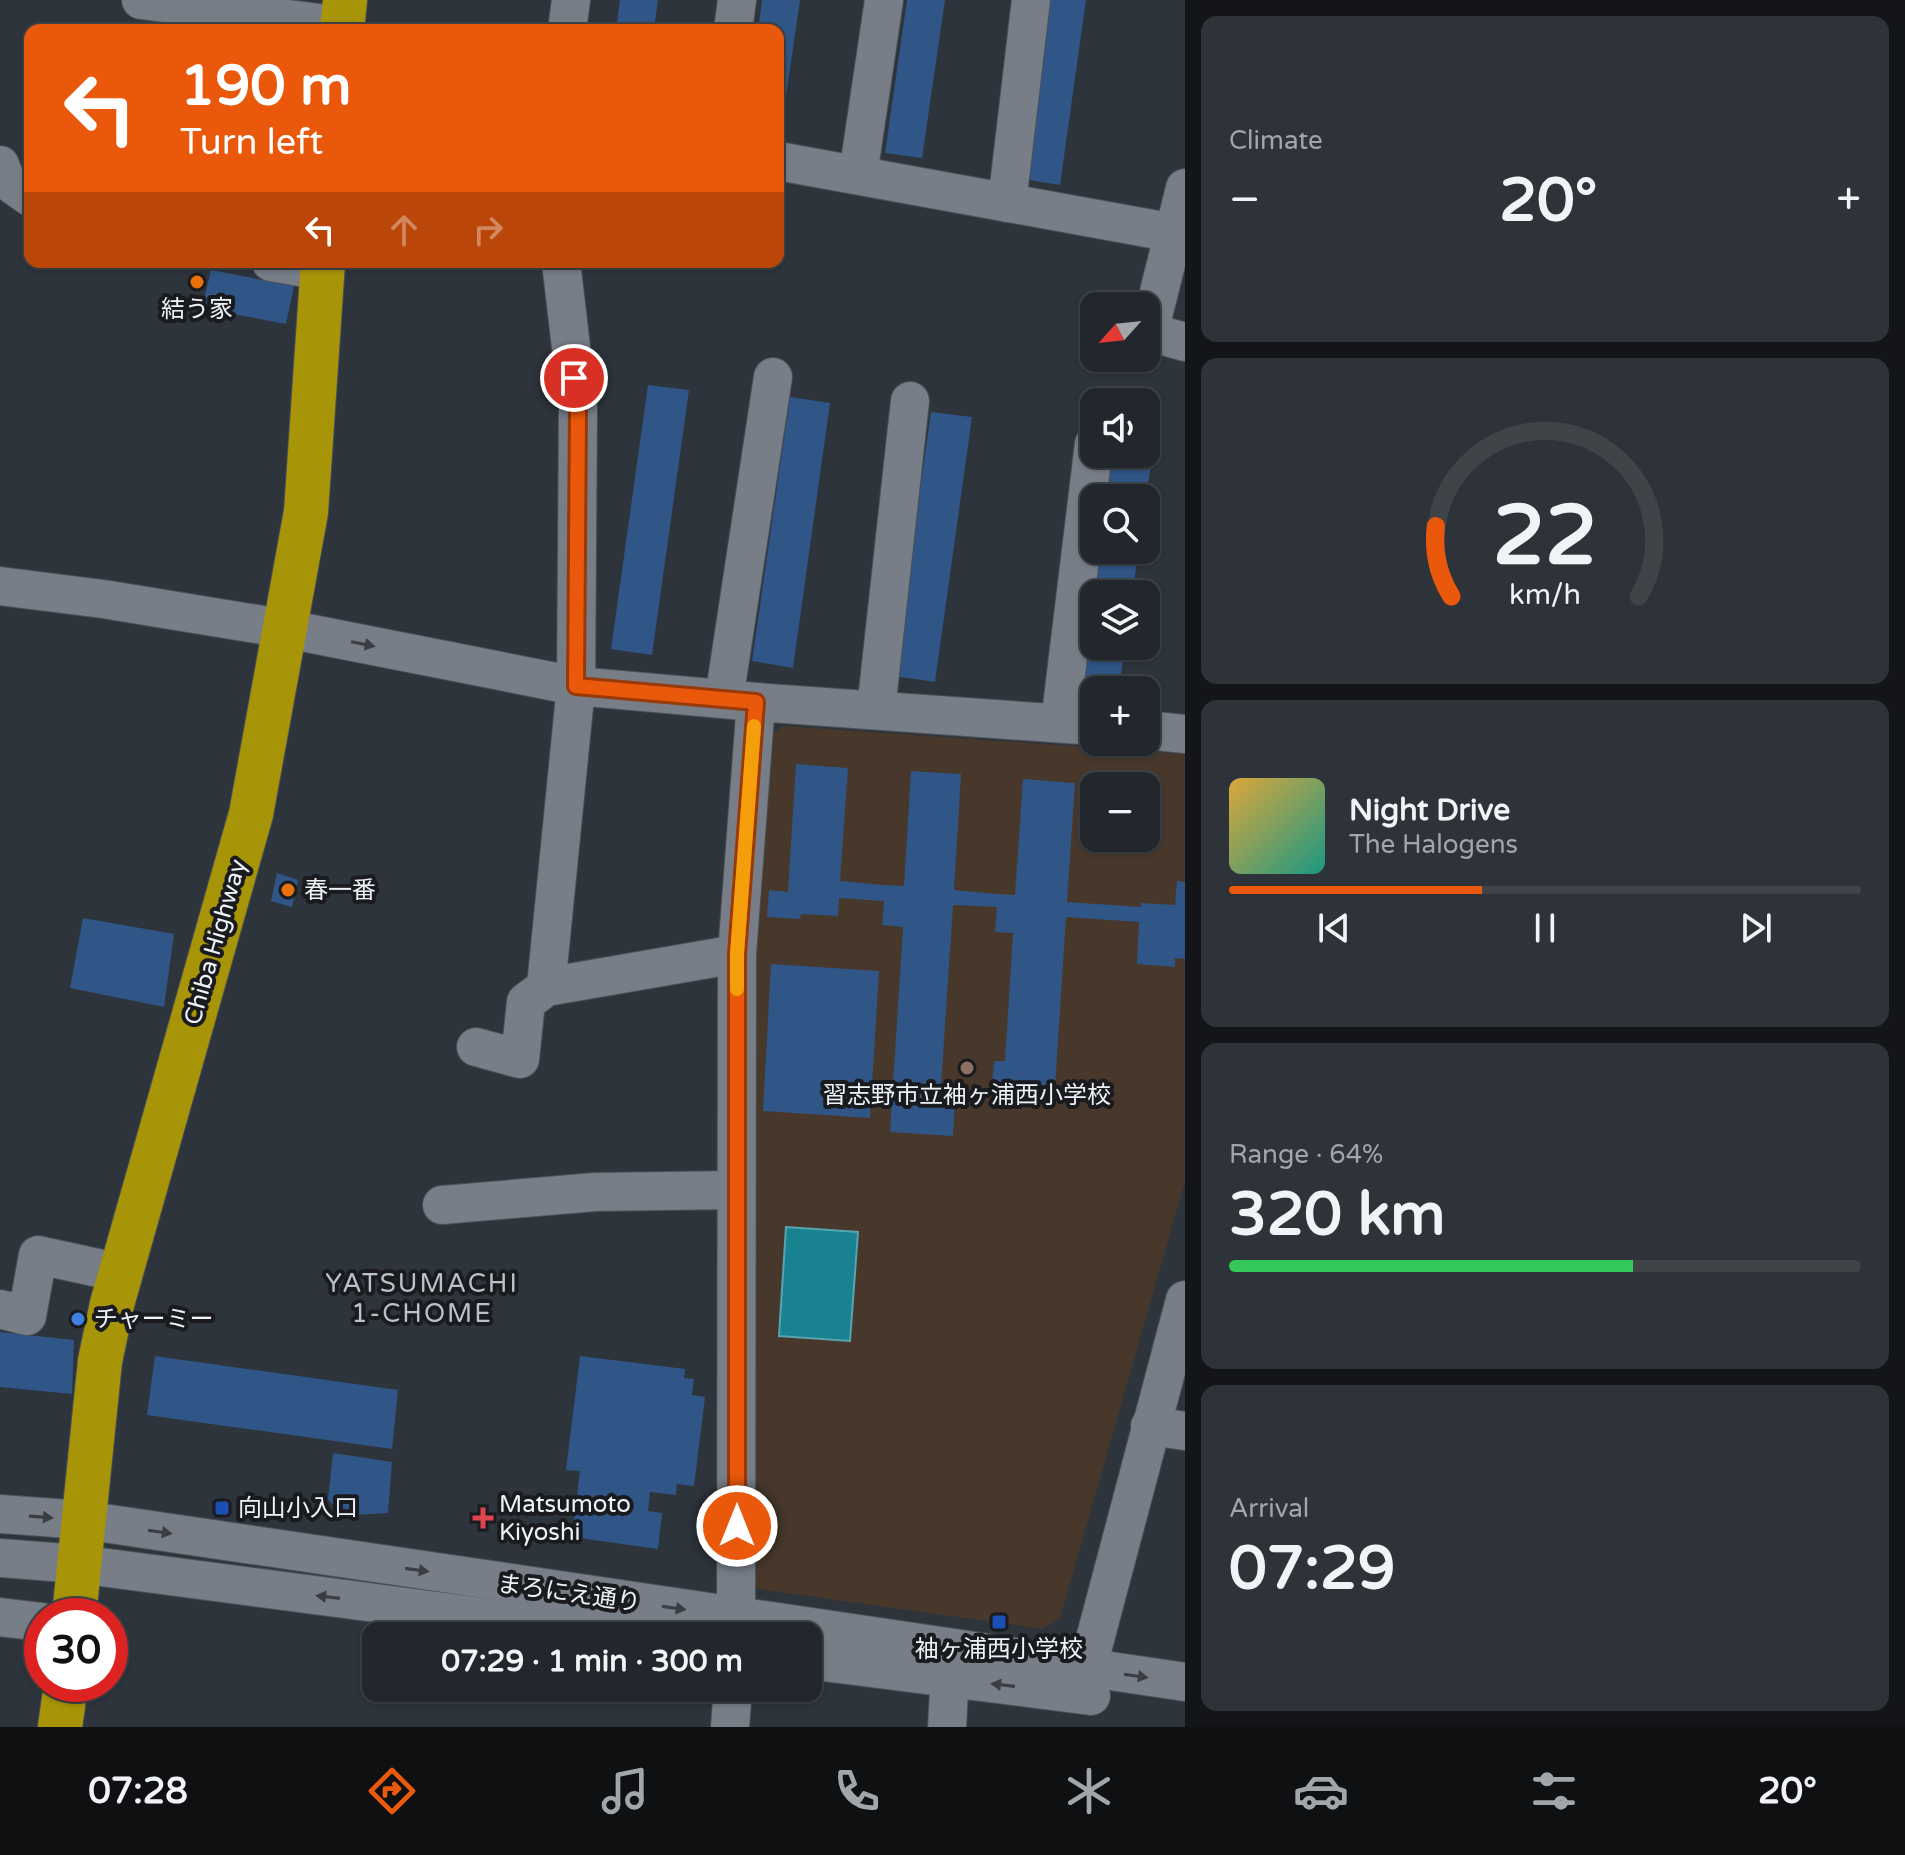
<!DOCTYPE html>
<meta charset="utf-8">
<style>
body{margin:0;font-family:"Varela Round","Noto Sans JP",sans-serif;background:#2e3339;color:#f1f3f6;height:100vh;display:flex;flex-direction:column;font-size:30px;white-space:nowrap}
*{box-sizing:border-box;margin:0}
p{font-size:26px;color:#a2a5aa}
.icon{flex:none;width:44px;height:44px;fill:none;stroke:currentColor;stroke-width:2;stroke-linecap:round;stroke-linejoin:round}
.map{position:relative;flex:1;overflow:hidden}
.side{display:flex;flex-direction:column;gap:16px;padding:16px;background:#131519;width:720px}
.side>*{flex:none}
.top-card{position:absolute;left:24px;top:24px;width:760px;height:244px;border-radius:16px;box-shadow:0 2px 6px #0004,0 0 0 2px #3f4449;background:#ea580c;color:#fff;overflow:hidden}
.needle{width:52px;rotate:243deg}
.buttons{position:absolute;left:1080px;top:292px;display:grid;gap:16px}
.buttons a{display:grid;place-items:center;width:80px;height:80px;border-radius:16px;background:#22272d;box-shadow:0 2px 6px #0004,0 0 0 2px #3f4449;font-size:40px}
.speed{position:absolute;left:24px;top:1598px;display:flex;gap:16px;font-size:40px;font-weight:700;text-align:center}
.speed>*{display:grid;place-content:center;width:104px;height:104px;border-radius:50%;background:#22272d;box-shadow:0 2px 6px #0004,0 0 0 2px #3f4449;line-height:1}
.speed .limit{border:12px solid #d22;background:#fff;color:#111}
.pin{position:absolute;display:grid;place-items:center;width:68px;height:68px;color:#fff;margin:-34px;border:4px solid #fff;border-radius:50%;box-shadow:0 2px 8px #0007}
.me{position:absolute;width:88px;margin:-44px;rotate:0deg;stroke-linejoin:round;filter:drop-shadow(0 0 6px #0008)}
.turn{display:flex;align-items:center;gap:28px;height:168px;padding:0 24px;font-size:36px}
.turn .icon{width:104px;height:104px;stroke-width:2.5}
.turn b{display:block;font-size:56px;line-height:68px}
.lanes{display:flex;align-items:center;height:76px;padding:0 24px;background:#0003;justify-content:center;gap:40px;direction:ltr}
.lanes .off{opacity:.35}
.big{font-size:60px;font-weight:800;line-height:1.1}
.side .tile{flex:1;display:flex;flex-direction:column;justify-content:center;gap:12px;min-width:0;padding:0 28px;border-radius:16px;background:#2e3339}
.side .dial{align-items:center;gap:0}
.dial svg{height:208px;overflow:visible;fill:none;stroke:#3f4449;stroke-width:7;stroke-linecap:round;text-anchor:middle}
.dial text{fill:#f1f3f6;stroke:none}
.song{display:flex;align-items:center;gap:24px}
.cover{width:96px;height:96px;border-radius:12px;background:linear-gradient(135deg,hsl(40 70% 55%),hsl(170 70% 35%))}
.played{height:8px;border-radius:4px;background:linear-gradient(90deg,#ea580c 40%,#3f4449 40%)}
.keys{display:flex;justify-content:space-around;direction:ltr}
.heat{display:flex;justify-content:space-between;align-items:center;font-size:44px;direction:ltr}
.charge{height:12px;border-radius:6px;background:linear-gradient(90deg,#34c759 64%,#3f4449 0)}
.trip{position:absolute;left:362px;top:1622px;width:460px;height:80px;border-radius:16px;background:#22272d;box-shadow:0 2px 6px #0004,0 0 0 2px #3f4449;font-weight:800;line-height:80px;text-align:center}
.menu{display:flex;height:128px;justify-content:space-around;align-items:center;background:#0e1012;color:#a2a5aa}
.menu .icon{width:56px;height:56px}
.menu .active{color:#ea580c}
.menu b{font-size:36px;color:#f1f3f6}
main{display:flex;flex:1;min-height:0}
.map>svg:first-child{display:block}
</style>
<main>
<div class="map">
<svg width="1185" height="1727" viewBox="0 0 1185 1727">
<rect width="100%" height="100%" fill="#2e343c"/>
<path fill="#47382b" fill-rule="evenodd" d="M 783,726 L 1185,754 L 1185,1181 L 1060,1618 L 1043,1629 L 758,1589 L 751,1580 L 748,955 L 772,733 ZM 1094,786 L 1146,786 L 1146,838 L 1094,838 Z"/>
<path fill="#188290" stroke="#58a4b0" stroke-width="2" d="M 786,1227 L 858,1232 L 850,1341 L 779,1336 Z"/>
<g fill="#2f5686">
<path d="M 620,0 L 658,0 L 654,30 L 616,30 Z"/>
<path d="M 762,0 L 800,0 L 781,131 L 778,130 L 778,30 L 758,30 Z"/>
<path d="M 907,0 L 945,0 L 922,158 L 885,153 Z"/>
<path d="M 1049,0 L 1086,0 L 1060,185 L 1023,179 Z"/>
<path d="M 211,270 L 294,286 L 286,324 L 202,308 Z"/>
<path d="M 648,385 L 689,390 L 652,655 L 611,649 Z"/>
<path d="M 790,397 L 830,403 L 793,668 L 752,661 Z"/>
<path d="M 931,412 L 972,417 L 935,682 L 894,676 Z"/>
<path d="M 1146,429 L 1156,430 L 1146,498 L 1104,498 L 1111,454 L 1146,454 Z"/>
<path d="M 1097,550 L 1139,550 L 1132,594 L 1094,594 L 1094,646 L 1125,646 L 1119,690 L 1078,689 Z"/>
<path d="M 796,764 L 848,768 L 840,881 L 884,885 L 904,886 L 911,771 L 961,774 L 954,890 L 998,894 L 1015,895 L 1023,779 L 1075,783 L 1067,902 L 1141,907 L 1141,903 L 1175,905 L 1177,881 L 1185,882 L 1185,959 L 1175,958 L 1175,967 L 1137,964 L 1139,922 L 1066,917 L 1055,1088 L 992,1084 L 994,1061 L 1005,1061 L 1013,933 L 995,932 L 997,907 L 953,905 L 940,1101 L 955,1102 L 953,1136 L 890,1132 L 903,927 L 882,925 L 884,901 L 839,898 L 838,916 L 801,914 L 800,919 L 767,917 L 769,890 L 788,892 Z"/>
<path d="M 277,873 L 298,880 L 292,907 L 271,901 Z"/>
<path d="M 83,918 L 174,934 L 164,1007 L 70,988 Z"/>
<path d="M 771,964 L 879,971 L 870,1118 L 763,1111 Z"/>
<path d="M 0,1332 L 74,1340 L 72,1394 L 0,1387 Z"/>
<path d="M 155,1356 L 398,1390 L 392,1449 L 147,1415 Z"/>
<path d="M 580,1356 L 685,1369 L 684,1378 L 694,1379 L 692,1395 L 705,1397 L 694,1486 L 677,1484 L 676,1495 L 650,1492 L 648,1511 L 662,1513 L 658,1549 L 572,1537 L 580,1471 L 566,1470 Z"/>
<path d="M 333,1453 L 392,1462 L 388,1513 L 354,1515 L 337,1510 L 328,1499 Z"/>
</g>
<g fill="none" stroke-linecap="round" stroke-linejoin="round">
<defs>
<g id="minor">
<path d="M 141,0 L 342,26"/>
<path d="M 567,30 L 571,0"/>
<path d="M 733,30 L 737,0"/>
<path d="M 778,161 L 1174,233"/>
<path d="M 0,165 L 6,180 L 30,197"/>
<path d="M 858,175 L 884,0"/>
<path d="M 1185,188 L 1149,332 L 1185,342"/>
<path d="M 1007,203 L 1031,0"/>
<path d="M 271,262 L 322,271"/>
<path d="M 561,262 L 578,407 L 576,686 L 546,987 L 737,954"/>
<path d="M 0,586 L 103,599 L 287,629 L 576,686 L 756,702 L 1094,726"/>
<path d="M 724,699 L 773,377"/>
<path d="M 876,710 L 910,401"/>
<path d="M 1060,723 L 1094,444"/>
<path d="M 1146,730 L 1185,734"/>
<path d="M 476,1047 L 520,1059 L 526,1002 L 546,987"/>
<path d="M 442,1205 L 595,1192 L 736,1190"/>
<path d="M 0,1309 L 27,1316 L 38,1255 L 121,1273"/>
<path d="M 1150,1426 L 1185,1431"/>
<path d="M 0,1514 L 83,1520 L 1185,1682"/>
<path d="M 0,1558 L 78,1564 L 628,1636"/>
<path d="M 0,1617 L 42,1622"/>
<path d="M 736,1636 L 737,954 L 756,702"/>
<path d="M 808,1660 L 1091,1696"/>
<path d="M 1081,1692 L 1185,1300"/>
<path d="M 730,1727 L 733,1688"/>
<path d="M 947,1727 L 951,1654"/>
</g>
<g id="highway">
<path d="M 342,30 L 345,0"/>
<path d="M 74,1616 L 100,1361 L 112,1304 L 251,814 L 306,512 L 323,262"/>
<path d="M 60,1727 L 66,1684"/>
</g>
</defs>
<use href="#minor" stroke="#4a5056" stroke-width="40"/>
<use href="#highway" stroke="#4a5056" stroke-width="46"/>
<use href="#minor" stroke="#777e88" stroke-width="38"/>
<use href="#highway" stroke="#a89407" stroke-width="44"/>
</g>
<defs><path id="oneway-solid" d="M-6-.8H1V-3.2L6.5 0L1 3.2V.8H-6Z" transform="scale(2)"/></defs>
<g fill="#3a3e44">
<use href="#oneway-solid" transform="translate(363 644) rotate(11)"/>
<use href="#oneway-solid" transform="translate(41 1517) rotate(4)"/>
<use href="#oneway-solid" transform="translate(160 1532) rotate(8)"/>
<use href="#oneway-solid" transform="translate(417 1570) rotate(8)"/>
<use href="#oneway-solid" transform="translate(328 1597) rotate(-173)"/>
<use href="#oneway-solid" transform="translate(674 1608) rotate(8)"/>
<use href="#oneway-solid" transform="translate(1136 1676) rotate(8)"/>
<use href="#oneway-solid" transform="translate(1003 1685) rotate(-173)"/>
</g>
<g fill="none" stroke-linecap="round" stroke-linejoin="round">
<defs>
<path id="route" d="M 574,378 L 578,407 L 576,686 L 756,702 L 737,954 L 737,1526"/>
</defs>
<use href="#route" stroke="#983908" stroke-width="20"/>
<use href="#route" stroke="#ea580c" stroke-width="14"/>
<path stroke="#f59e0b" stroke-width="14" d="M 737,989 L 737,954 L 754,726"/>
</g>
<g fill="#e8710a" stroke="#191b1f" stroke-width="3">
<circle cx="197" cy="282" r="8"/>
<circle cx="288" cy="890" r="8"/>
</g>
<circle fill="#8d6e63" stroke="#191b1f" stroke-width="3" cx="967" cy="1068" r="8"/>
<circle fill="#3f7fe0" stroke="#191b1f" stroke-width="3" cx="78" cy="1319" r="8"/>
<g fill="#1a4fb4" stroke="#191b1f" stroke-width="3">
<rect x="214" y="1500" width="16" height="16" rx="4"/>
<rect x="991" y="1614" width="16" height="16" rx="4"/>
</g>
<path fill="#e0444e" stroke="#191b1f" stroke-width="3" d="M479 1506h8v8h8v8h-8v8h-8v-8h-8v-8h8z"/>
<g text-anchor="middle" stroke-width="8" stroke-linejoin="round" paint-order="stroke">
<g font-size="24" fill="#eff3f9" stroke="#191b1f" text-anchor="start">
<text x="197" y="317" text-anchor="middle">結う家</text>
<text x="304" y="898">春一番</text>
<text x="967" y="1103" text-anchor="middle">習志野市立袖ヶ浦西小学校</text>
<text x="94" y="1327">チャーミー</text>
<text x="499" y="1512">Matsumoto<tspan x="499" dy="28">Kiyoshi</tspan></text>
<text x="238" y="1516">向山小入口</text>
<text x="999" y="1657" text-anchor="middle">袖ヶ浦西小学校</text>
</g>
<g font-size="24" fill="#eff3f9" stroke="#191b1f">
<text transform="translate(215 942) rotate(-74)" y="8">Chiba Highway</text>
<text transform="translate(569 1593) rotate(8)" y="8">まろにえ通り</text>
</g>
<g font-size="26" letter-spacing="2" fill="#b9c1cb" stroke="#191b1f">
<text x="422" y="1292">YATSUMACHI<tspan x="422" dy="30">1-CHOME</tspan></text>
</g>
</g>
</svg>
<div class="buttons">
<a><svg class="needle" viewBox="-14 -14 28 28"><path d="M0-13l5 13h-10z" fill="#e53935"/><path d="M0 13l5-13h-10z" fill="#a2a5aa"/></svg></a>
<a><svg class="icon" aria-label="sound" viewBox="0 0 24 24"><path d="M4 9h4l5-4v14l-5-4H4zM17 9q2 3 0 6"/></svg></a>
<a><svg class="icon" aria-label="search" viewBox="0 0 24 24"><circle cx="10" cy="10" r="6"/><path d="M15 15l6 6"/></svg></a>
<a><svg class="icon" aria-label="layers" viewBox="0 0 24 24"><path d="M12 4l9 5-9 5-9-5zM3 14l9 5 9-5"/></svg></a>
<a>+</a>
<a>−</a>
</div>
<div class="speed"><div class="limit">30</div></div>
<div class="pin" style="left:574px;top:378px;background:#d93025"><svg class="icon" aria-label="arrive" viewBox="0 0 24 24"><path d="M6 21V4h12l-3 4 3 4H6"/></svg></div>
<svg class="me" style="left:737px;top:1526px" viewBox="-20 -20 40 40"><circle r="17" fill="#ea580c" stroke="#fff" stroke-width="3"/><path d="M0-11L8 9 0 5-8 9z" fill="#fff"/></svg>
<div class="trip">07:29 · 1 min · 300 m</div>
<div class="top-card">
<div class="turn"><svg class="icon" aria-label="left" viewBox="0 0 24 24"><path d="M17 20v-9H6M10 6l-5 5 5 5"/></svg><div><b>190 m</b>Turn left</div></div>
<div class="lanes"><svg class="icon" aria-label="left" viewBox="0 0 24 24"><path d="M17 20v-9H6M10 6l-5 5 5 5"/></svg><svg class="icon off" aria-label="ahead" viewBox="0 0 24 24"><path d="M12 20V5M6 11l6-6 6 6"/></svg><svg class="icon off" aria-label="right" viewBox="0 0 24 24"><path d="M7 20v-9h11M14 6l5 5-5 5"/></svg></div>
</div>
</div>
<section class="side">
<div class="tile"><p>Climate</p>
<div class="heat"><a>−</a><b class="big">20°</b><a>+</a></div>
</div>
<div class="tile dial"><svg viewBox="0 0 100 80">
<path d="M14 69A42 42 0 1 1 86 69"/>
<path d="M14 69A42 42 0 0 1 8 42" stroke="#ea580c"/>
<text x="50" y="56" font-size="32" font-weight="700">22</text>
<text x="50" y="72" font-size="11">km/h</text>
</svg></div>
<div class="tile">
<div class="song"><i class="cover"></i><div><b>Night Drive</b><p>The Halogens</p></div></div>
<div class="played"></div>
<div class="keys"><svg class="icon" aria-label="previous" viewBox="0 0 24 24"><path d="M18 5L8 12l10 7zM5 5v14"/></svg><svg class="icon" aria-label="pause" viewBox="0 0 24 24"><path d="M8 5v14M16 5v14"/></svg><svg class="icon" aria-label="next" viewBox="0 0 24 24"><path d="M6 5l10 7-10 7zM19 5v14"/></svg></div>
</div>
<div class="tile"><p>Range · 64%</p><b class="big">320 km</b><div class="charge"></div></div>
<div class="tile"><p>Arrival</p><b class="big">07:29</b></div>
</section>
</main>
<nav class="menu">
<b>07:28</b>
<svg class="icon active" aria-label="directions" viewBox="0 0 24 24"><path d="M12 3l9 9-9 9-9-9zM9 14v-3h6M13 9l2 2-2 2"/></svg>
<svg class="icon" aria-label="music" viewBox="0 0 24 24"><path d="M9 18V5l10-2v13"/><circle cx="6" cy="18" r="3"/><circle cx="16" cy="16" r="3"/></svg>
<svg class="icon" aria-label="phone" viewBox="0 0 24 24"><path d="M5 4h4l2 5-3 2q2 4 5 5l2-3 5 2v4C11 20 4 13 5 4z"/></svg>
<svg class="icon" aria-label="climate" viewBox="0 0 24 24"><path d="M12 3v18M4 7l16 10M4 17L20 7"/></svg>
<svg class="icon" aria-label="car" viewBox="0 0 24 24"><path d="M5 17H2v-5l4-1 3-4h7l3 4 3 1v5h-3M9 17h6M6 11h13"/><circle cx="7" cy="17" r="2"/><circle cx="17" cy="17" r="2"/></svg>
<svg class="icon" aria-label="filters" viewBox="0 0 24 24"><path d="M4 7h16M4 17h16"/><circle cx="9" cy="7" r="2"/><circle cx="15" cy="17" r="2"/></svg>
<b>20°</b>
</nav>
